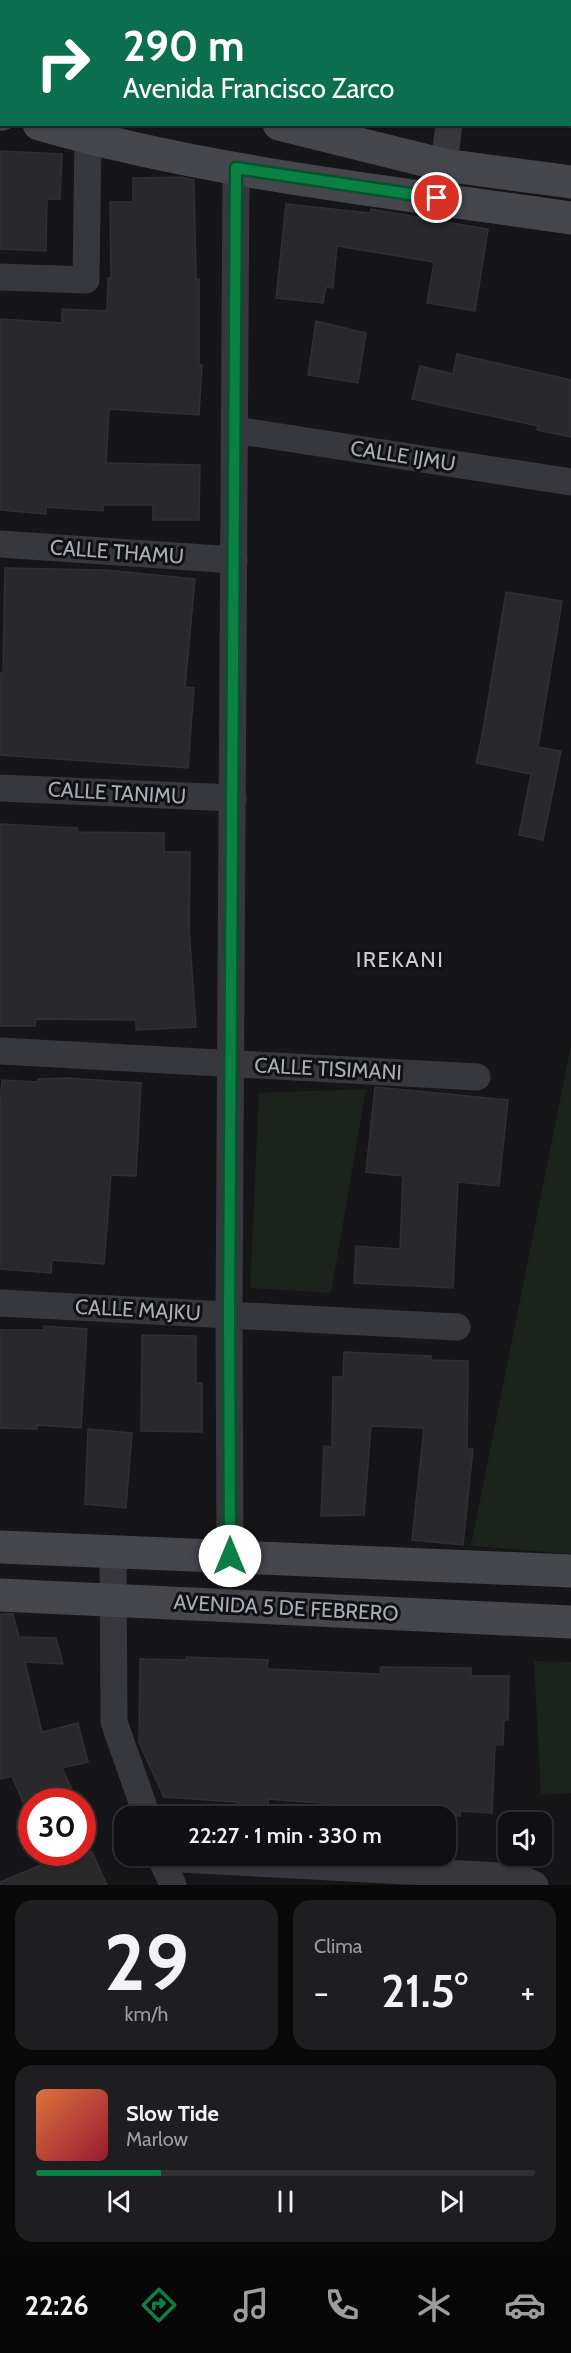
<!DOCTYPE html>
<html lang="es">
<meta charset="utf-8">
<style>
body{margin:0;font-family:Cabin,sans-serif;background:#1e1e20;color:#f1f3f6;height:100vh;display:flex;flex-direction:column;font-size:22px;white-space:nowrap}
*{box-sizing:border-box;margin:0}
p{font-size:20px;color:#9c9d9f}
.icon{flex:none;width:33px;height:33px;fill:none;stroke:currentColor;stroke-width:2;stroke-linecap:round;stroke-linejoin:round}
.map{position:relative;height:1885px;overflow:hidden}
.panel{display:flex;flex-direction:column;gap:15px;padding:15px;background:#09090a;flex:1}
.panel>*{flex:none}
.banner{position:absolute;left:0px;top:0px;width:572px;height:126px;box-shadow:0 2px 4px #0004,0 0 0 2px #303032;background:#0b6e4f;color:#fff;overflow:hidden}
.fabs{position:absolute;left:498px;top:1812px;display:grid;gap:12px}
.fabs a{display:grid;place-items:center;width:54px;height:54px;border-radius:12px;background:#101012;box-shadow:0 2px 4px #0004,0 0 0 2px #303032;font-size:30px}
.speed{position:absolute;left:18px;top:1788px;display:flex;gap:12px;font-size:30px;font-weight:700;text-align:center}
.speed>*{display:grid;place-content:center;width:78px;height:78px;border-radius:50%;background:#101012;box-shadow:0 2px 4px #0004,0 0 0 2px #303032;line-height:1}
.speed .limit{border:9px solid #d22;background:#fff;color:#111}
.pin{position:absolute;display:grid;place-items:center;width:51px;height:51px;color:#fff;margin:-26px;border:3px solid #fff;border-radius:50%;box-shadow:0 2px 6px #0007}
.me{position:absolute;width:66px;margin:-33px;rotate:0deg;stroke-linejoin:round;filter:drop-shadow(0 0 4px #0008)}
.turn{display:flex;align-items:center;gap:21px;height:126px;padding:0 24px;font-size:27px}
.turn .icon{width:78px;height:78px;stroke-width:2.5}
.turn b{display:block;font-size:42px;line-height:51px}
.big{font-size:45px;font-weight:600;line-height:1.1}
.panel .tile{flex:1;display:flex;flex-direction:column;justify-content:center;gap:9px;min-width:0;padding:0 21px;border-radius:18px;background:#1e1e20}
.panel .dial{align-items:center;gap:0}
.dial b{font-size:78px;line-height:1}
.song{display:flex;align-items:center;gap:18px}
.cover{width:72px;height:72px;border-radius:9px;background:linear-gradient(135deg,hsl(20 70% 55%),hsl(350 70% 35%))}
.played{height:6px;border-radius:3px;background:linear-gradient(90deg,#0b8043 25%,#303032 25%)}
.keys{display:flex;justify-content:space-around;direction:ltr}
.heat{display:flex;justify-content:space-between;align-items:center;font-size:33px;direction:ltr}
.panel .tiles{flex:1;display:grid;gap:15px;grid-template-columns:1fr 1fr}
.tile:last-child{grid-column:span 2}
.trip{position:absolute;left:114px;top:1806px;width:342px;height:60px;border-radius:18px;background:#101012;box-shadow:0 2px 4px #0004,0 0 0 2px #303032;font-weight:600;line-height:60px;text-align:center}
.tabs{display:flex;height:96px;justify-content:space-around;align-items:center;background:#060607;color:#9c9d9f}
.tabs .icon{width:42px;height:42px}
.tabs .active{color:#0b8043}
.tabs b{font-size:27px;color:#f1f3f6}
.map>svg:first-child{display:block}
</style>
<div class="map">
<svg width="571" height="1885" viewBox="0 0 571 1885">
<rect width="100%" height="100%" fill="#161618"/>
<g fill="#1c231d">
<path d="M 571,1046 L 571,1554 L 471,1546 Z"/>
<path d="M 366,1089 L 331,1293 L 250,1288 L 259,1093 Z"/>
<path d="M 534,1661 L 571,1662 L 571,1793 L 541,1795 Z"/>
</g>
<g fill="#29292c" stroke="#303034" stroke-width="1.5">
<path d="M 0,151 L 62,154 L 60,199 L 47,199 L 46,251 L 0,249 Z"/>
<path d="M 181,177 L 194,180 L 196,279 L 199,279 L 199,364 L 202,365 L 199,415 L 109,409 L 106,463 L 200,465 L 199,520 L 153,520 L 153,505 L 103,505 L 103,511 L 46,507 L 46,514 L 0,510 L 0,319 L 62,323 L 62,309 L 107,311 L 108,278 L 111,278 L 110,202 L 133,202 L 133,178 Z"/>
<path d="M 286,204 L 370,213 L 371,209 L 488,229 L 475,311 L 427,303 L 434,262 L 337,246 L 333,288 L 326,287 L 323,303 L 276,298 Z"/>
<path d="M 316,321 L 366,333 L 358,383 L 308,375 Z"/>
<path d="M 457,354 L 571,380 L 571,437 L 537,430 L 538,426 L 412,399 L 420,366 L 453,374 Z"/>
<path d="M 5,568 L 106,570 L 195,579 L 185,687 L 194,688 L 188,768 L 0,755 L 0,673 L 3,673 Z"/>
<path d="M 506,592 L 562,601 L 538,747 L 561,751 L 543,840 L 519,835 L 531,774 L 476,763 L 482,736 Z"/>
<path d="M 0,824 L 77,828 L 77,832 L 164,833 L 164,852 L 190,852 L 189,928 L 196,1027 L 136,1030 L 136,1020 L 36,1019 L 35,1026 L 0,1026 Z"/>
<path d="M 67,1078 L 141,1083 L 136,1176 L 111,1175 L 104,1264 L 52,1260 L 51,1273 L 0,1269 L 0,1109 L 2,1080 L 38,1082 L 38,1079 Z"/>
<path d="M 375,1087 L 508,1100 L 499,1186 L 458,1182 L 453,1288 L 354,1283 L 356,1246 L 400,1249 L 403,1176 L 366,1172 Z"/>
<path d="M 44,1326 L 87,1329 L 81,1428 L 37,1425 L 37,1429 L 0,1428 L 0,1330 L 44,1330 Z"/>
<path d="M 142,1335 L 196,1336 L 196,1383 L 202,1383 L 202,1432 L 141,1431 Z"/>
<path d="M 344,1352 L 431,1356 L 431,1360 L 468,1361 L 467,1449 L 473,1449 L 463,1545 L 412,1540 L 424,1428 L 371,1426 L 364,1515 L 321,1516 L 324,1446 L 332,1447 L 333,1377 L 343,1377 Z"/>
<path d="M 88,1429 L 132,1433 L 126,1508 L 85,1504 Z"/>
<path d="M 0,1614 L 13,1614 L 19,1637 L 56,1638 L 63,1664 L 25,1662 L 42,1732 L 78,1723 L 88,1762 L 62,1768 L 78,1802 L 23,1802 L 12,1776 L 0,1779 Z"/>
<path d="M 186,1657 L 268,1660 L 267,1669 L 380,1674 L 381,1667 L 471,1668 L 471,1676 L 509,1676 L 508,1720 L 504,1720 L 503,1745 L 495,1745 L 492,1813 L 460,1811 L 460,1816 L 434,1816 L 434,1809 L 382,1807 L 382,1816 L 346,1816 L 347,1805 L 268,1799 L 268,1816 L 236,1816 L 237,1802 L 164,1797 L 139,1743 L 140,1659 L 186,1660 Z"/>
<path d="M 44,1852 L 92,1852 L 107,1885 L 0,1885 L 0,1882 L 48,1862 Z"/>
</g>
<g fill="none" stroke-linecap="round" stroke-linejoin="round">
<path stroke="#37383d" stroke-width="14" d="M 113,2 L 113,0"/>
<g stroke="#37383d" stroke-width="27">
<path d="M 465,2 L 465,0"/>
<path d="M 444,165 L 449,124"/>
<path d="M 0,277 L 86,280 L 88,139"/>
<path d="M 235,430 L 571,482"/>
<path d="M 0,544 L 234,560"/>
<path d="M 0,788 L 233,798"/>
<path d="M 0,1051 L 477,1077"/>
<path d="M 0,1303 L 457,1327"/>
<path d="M 113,1551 L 114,1722 L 147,1816"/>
<path d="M 230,1556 L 229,1315 L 236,169"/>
<path d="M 160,1856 L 173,1885"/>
<path d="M 161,1858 L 519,1877 L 535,1885"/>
</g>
<g stroke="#45474d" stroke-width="33">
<path d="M 0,57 L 2,57"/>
<path d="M 0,113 L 2,114"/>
<path d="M 39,124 C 212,174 394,192 571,218"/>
<path d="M 279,124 L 444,165 L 571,182"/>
<path d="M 0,1547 L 571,1571"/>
<path d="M 0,1595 L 571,1622"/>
</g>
</g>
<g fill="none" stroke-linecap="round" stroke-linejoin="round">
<defs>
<path id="route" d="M 230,1556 L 229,1315 L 236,168 L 437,198"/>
</defs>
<use href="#route" stroke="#07532c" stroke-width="15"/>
<use href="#route" stroke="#0b8043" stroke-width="10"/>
</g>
<g text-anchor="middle" stroke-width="6" stroke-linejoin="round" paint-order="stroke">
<g font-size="21" fill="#a8adb8" stroke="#111113">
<text transform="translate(403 456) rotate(9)" y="7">CALLE IJMU</text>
<text transform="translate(117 552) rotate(4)" y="7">CALLE THAMU</text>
<text transform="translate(117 793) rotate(3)" y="7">CALLE TANIMU</text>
<text transform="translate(328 1069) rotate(3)" y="7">CALLE TISIMANI</text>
<text transform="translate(138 1310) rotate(3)" y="7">CALLE MAJKU</text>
<text transform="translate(286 1608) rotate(3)" y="7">AVENIDA 5 DE FEBRERO</text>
</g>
<g font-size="22" letter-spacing="1.5" fill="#c9ccd4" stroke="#111113">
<text x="400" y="967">IREKANI</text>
</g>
</g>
</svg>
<div class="fabs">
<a><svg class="icon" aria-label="sound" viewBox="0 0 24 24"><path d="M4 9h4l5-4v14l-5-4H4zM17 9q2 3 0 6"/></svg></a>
</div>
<div class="speed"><div class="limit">30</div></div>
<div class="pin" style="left:437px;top:198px;background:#d93025"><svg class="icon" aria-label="arrive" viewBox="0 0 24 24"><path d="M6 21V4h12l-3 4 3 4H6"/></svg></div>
<svg class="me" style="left:230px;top:1556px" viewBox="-20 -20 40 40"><circle r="19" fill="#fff"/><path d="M0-13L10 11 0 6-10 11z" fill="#0b8043"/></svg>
<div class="trip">22:27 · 1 min · 330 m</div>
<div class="banner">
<div class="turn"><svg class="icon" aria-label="right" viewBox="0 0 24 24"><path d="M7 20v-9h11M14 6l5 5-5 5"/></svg><div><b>290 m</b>Avenida Francisco Zarco</div></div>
</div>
</div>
<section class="panel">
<div class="tiles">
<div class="tile dial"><b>29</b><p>km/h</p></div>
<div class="tile"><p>Clima</p>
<div class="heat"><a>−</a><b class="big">21.5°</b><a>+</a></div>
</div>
<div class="tile">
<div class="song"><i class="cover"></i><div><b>Slow Tide</b><p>Marlow</p></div></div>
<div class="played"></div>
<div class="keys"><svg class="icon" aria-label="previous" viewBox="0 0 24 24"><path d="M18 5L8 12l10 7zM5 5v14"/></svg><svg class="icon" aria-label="pause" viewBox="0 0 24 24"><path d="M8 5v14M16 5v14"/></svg><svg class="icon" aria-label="next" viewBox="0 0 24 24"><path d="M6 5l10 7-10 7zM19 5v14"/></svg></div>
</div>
</div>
</section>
<nav class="tabs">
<b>22:26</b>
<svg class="icon active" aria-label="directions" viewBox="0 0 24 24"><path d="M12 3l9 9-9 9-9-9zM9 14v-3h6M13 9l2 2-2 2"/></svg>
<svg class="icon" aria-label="music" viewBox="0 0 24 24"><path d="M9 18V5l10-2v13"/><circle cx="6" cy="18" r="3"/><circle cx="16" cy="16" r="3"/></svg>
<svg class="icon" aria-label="phone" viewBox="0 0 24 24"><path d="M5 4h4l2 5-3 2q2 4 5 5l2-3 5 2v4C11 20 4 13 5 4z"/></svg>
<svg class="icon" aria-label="climate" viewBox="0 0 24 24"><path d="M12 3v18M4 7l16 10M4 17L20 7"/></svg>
<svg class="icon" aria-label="car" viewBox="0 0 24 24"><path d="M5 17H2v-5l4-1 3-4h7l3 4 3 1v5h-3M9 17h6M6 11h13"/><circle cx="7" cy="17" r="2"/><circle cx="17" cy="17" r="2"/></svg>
</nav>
